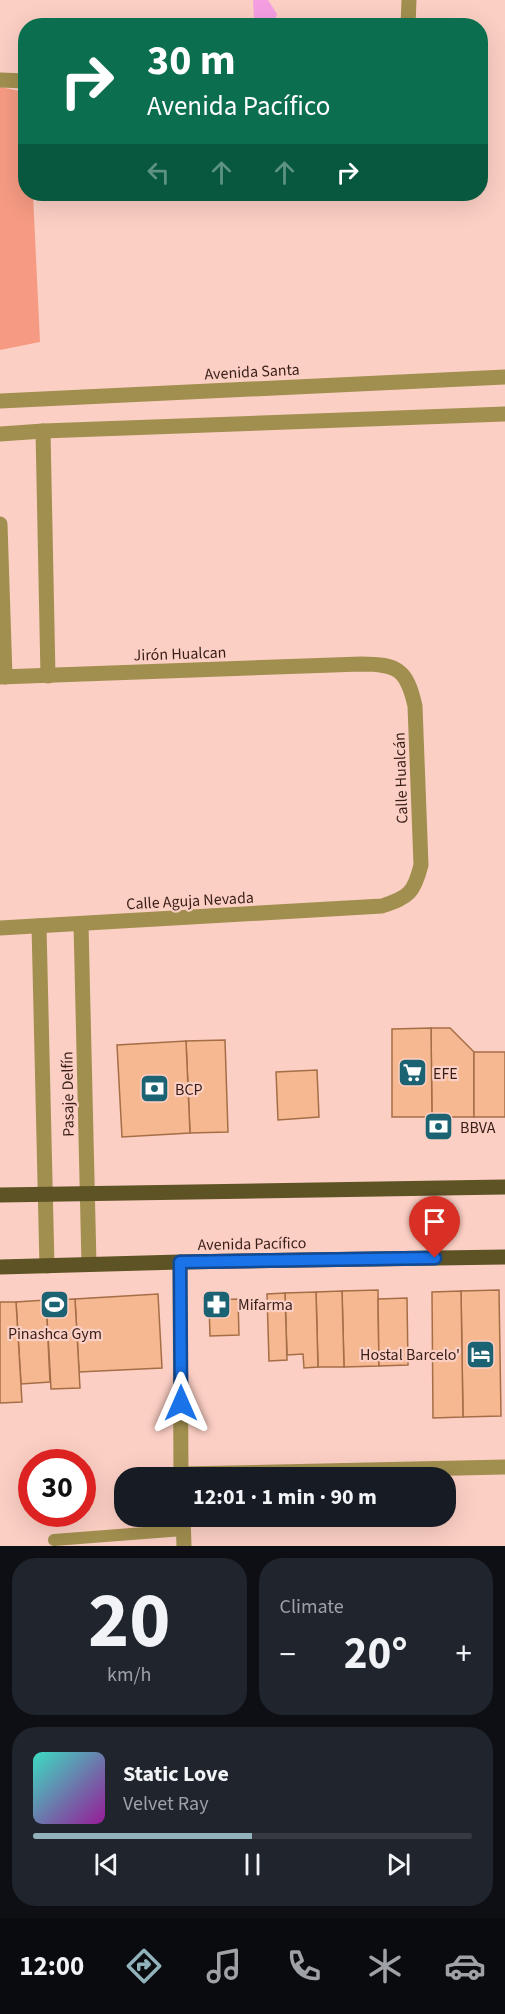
<!DOCTYPE html>
<meta charset="utf-8">
<style>
body{margin:0;font-family:"Source Sans 3",sans-serif;background:#20242c;color:#f1f3f6;height:100vh;display:flex;flex-direction:column;font-size:22px;white-space:nowrap}
*{box-sizing:border-box;margin:0}
p{font-size:20px;color:#9ea1a6}
.icon{flex:none;width:33px;height:33px;fill:none;stroke:currentColor;stroke-width:2;stroke-linecap:round;stroke-linejoin:round}
.map{position:relative;height:1546px;overflow:hidden}
.panel{display:flex;flex-direction:column;gap:12px;padding:12px;background:#0d0f14;flex:1}
.panel>*{flex:none}
.top-card{position:absolute;left:18px;top:18px;width:470px;height:183px;border-radius:24px;box-shadow:0 6px 24px #0002;background:#0b6e4f;color:#fff;overflow:hidden}
.speed{position:absolute;left:18px;top:1449px;display:flex;gap:12px;font-size:30px;font-weight:700;text-align:center}
.speed>*{display:grid;place-content:center;width:78px;height:78px;border-radius:50%;background:#171b24;box-shadow:0 6px 24px #0002;line-height:1}
.speed .limit{border:9px solid #d22;background:#fff;color:#111}
.pin{position:absolute;display:grid;place-items:center;width:51px;height:51px;color:#fff;margin:-62px -26px;border-radius:50% 50% 50% 0;rotate:-45deg;box-shadow:0 0 6px #0007}
.pin .icon{rotate:45deg}
.me{position:absolute;width:66px;margin:-33px;rotate:0deg;stroke-linejoin:round;filter:drop-shadow(0 0 4px #0008)}
.turn{display:flex;align-items:center;gap:21px;height:126px;padding:0 30px;font-size:27px}
.turn .icon{width:78px;height:78px;stroke-width:2.5}
.turn b{display:block;font-size:42px;line-height:51px}
.lanes{display:flex;align-items:center;height:57px;padding:0 30px;background:#0003;justify-content:center;gap:30px;direction:ltr}
.lanes .off{opacity:.35}
.big{font-size:45px;font-weight:700;line-height:1.1}
.panel .widget{flex:1;display:flex;flex-direction:column;justify-content:center;gap:9px;min-width:0;padding:0 21px;border-radius:24px;background:#20242c}
.panel .dial{align-items:center;gap:0}
.dial b{font-size:78px;line-height:1}
.song{display:flex;align-items:center;gap:18px}
.cover{width:72px;height:72px;border-radius:9px;background:linear-gradient(135deg,hsl(170 70% 55%),hsl(300 70% 35%))}
.played{height:6px;border-radius:3px;background:linear-gradient(90deg,#91b2bb 50%,#363941 50%)}
.keys{display:flex;justify-content:space-around;direction:ltr}
.heat{display:flex;justify-content:space-between;align-items:center;font-size:33px;direction:ltr}
.panel .tiles{flex:1;display:grid;gap:12px;grid-template-columns:1fr 1fr}
.widget:last-child{grid-column:span 2}
.trip{position:absolute;left:114px;top:1467px;width:342px;height:60px;border-radius:24px;background:#171b24;box-shadow:0 6px 24px #0002;font-weight:700;line-height:60px;text-align:center}
.tabs{display:flex;height:96px;justify-content:space-around;align-items:center;background:#090b0e;color:#9ea1a6}
.tabs .icon{width:42px;height:42px}
.tabs .on{color:#91b2bb}
.tabs b{font-size:27px;color:#f1f3f6}
.map>svg:first-child{display:block}
</style>
<div class="map">
<svg width="505" height="1546" viewBox="0 0 505 1546">
<rect width="100%" height="100%" fill="#fccfc4"/>
<path fill="#f69a83" d="M 0,87 L 25,92 L 26,194 L 33,194 L 40,342 L 0,350 Z"/>
<path fill="#f59fe2" d="M 253,0 L 268,0 L 277,14 L 275,22 L 271,25 L 261,25 L 254,18 Z"/>
<g fill="#f5b890" stroke="#a56e47" stroke-width="1.5">
<path d="M 431,1028 L 450,1028 L 474,1052 L 474,1117 L 432,1117 Z"/>
<path d="M 431,1028 L 432,1117 L 392,1117 L 392,1029 Z"/>
<path d="M 225,1040 L 228,1132 L 190,1133 L 186,1041 Z"/>
<path d="M 186,1041 L 190,1133 L 122,1137 L 117,1045 Z"/>
<rect x="474" y="1052" width="31" height="65"/>
<path d="M 317,1070 L 319,1117 L 278,1120 L 276,1072 Z"/>
<path d="M 378,1290 L 379,1366 L 344,1367 L 342,1291 Z"/>
<path d="M 499,1290 L 501,1416 L 463,1417 L 461,1291 Z"/>
<path d="M 342,1291 L 344,1367 L 318,1367 L 316,1292 Z"/>
<path d="M 461,1291 L 463,1417 L 433,1418 L 432,1292 Z"/>
<path d="M 316,1292 L 318,1367 L 304,1368 L 303,1354 L 287,1355 L 285,1293 Z"/>
<path d="M 285,1293 L 287,1360 L 269,1361 L 267,1294 Z"/>
<path d="M 158,1294 L 162,1368 L 79,1372 L 75,1299 Z"/>
<path d="M 407,1298 L 408,1365 L 379,1366 L 378,1299 Z"/>
<path d="M 75,1299 L 80,1388 L 51,1389 L 46,1300 Z"/>
<path d="M 238,1299 L 239,1335 L 210,1336 L 209,1305 L 213,1300 Z"/>
<path d="M 46,1300 L 50,1382 L 21,1384 L 16,1302 Z"/>
<path d="M 0,1302 L 16,1302 L 22,1402 L 0,1403 Z"/>
</g>
<g fill="none" stroke-linecap="round" stroke-linejoin="round">
<path stroke="#a18f4f" stroke-width="12" d="M 54,1540 L 183,1530"/>
<g stroke="#a18f4f" stroke-width="15">
<path d="M 408,26 L 409,0"/>
<path d="M 0,80 L 26,81"/>
<path d="M 0,401 L 505,377"/>
<path d="M 43,431 L 48,676"/>
<path d="M 0,434 L 43,431 L 505,414"/>
<path d="M 0,524 L 5,677"/>
<path d="M 0,677 L 361,664 C 398,664 407,670 415,706 L 421,865 C 414,893 409,897 382,906 L 0,928"/>
<path d="M 81,924 L 89,1264"/>
<path d="M 39,926 L 47,1266"/>
<path d="M 180,1262 L 181,1478"/>
<path d="M 181,1474 L 505,1467"/>
<path d="M 183,1516 L 184,1546"/>
</g>
<g stroke="#5e5325" stroke-width="15">
<path d="M 0,1195 L 505,1187"/>
<path d="M 0,1267 L 180,1262 L 505,1257"/>
</g>
</g>
<g fill="none" stroke-linecap="round" stroke-linejoin="round">
<defs>
<path id="route" d="M 181,1403 L 180,1262 L 435,1258"/>
</defs>
<use href="#route" stroke="#114b97" stroke-width="15"/>
<use href="#route" stroke="#1a73e8" stroke-width="10"/>
</g>
<defs>
<symbol id="supermarket-square" viewBox="-11 -11 22 22"><rect x="-9" y="-9" width="18" height="18" rx="4" fill="#1b6372" stroke="#fccfc4"/><path d="M-6-5.5h2.5l.6 2H6L4.5 2H-2.5L-4.4-4H-6ZM-1.5 3.2a1.3 1.3 0 1 0 .1 0ZM3 3.2a1.3 1.3 0 1 0 .1 0Z" fill="#fff"/></symbol>
<symbol id="bank-square" viewBox="-11 -11 22 22"><rect x="-9" y="-9" width="18" height="18" rx="4" fill="#1b6372" stroke="#fccfc4"/><path d="M-6-4H6V4H-6ZM0-2.3a2.3 2.3 0 1 0 0 4.6a2.3 2.3 0 1 0 0-4.6Z" fill="#fff"/></symbol>
<symbol id="pharmacy-square" viewBox="-11 -11 22 22"><rect x="-9" y="-9" width="18" height="18" rx="4" fill="#1b6372" stroke="#fccfc4"/><path d="M-2-6h4v4h4v4h-4v4h-4v-4h-4v-4h4Z" fill="#fff"/></symbol>
<symbol id="stadium-square" viewBox="-11 -11 22 22"><rect x="-9" y="-9" width="18" height="18" rx="4" fill="#1b6372" stroke="#fccfc4"/><path d="M0-5a6.5 5 0 1 0 0 10a6.5 5 0 1 0 0-10ZM-3.5-1.8h7v3.6h-7Z" fill="#fff"/></symbol>
<symbol id="hotel-square" viewBox="-11 -11 22 22"><rect x="-9" y="-9" width="18" height="18" rx="4" fill="#1b6372" stroke="#fccfc4"/><path d="M-6-4.5h1.5V1H6V5H4.5V3h-9V5H-6ZM-4 0a1.8 1.8 0 1 1 3.6 0ZM.5 0V-2.5h3Q6-2.5 6 0Z" fill="#fff"/></symbol>
</defs>
<g fill-rule="evenodd">
<use href="#supermarket-square" x="396" y="1056" width="33" height="33"/>
<use href="#bank-square" x="138" y="1072" width="33" height="33"/>
<use href="#bank-square" x="422" y="1110" width="33" height="33"/>
<use href="#pharmacy-square" x="200" y="1288" width="33" height="33"/>
<use href="#stadium-square" x="38" y="1288" width="33" height="33"/>
<use href="#hotel-square" x="464" y="1338" width="33" height="33"/>
</g>
<g text-anchor="middle" stroke-width="4.5" stroke-linejoin="round" paint-order="stroke">
<g font-size="16" fill="#381e17" stroke="#fccfc4">
<text transform="translate(252 371) rotate(-3)" y="6">Avenida Santa</text>
<text transform="translate(180 653) rotate(-2)" y="6">Jirón Hualcan</text>
<text transform="translate(400 778) rotate(-92)" y="6">Calle Hualcán</text>
<text transform="translate(190 900) rotate(-3)" y="6">Calle Aguja Nevada</text>
<text transform="translate(67 1094) rotate(-91)" y="6">Pasaje Delfín</text>
<text transform="translate(252 1243) rotate(-1)" y="6">Avenida Pacífico</text>
</g>
<g font-size="16" fill="#381e17" stroke="#fccfc4" text-anchor="start">
<text x="433" y="1079">EFE</text>
<text x="175" y="1095">BCP</text>
<text x="460" y="1133">BBVA</text>
<text x="238" y="1310">Mifarma</text>
<text x="55" y="1339" text-anchor="middle">Pinashca Gym</text>
<text x="460" y="1360" text-anchor="end">Hostal Barcelo'</text>
</g>
</g>
</svg>
<div class="speed"><div class="limit">30</div></div>
<div class="pin" style="left:435px;top:1258px;background:#d93025"><svg class="icon" aria-label="arrive" viewBox="0 0 24 24"><path d="M6 21V4h12l-3 4 3 4H6"/></svg></div>
<svg class="me" style="left:181px;top:1403px" viewBox="-20 -20 40 40"><path d="M0-17L14 15 0 8-14 15z" fill="#1a73e8" stroke="#fff" stroke-width="4"/></svg>
<div class="trip">12:01 · 1 min · 90 m</div>
<div class="top-card">
<div class="turn"><svg class="icon" aria-label="right" viewBox="0 0 24 24"><path d="M7 20v-9h11M14 6l5 5-5 5"/></svg><div><b>30 m</b>Avenida Pacífico</div></div>
<div class="lanes"><svg class="icon off" aria-label="left" viewBox="0 0 24 24"><path d="M17 20v-9H6M10 6l-5 5 5 5"/></svg><svg class="icon off" aria-label="ahead" viewBox="0 0 24 24"><path d="M12 20V5M6 11l6-6 6 6"/></svg><svg class="icon off" aria-label="ahead" viewBox="0 0 24 24"><path d="M12 20V5M6 11l6-6 6 6"/></svg><svg class="icon" aria-label="right" viewBox="0 0 24 24"><path d="M7 20v-9h11M14 6l5 5-5 5"/></svg></div>
</div>
</div>
<section class="panel">
<div class="tiles">
<div class="widget dial"><b>20</b><p>km/h</p></div>
<div class="widget"><p>Climate</p>
<div class="heat"><a>−</a><b class="big">20°</b><a>+</a></div>
</div>
<div class="widget">
<div class="song"><i class="cover"></i><div><b>Static Love</b><p>Velvet Ray</p></div></div>
<div class="played"></div>
<div class="keys"><svg class="icon" aria-label="previous" viewBox="0 0 24 24"><path d="M18 5L8 12l10 7zM5 5v14"/></svg><svg class="icon" aria-label="pause" viewBox="0 0 24 24"><path d="M8 5v14M16 5v14"/></svg><svg class="icon" aria-label="next" viewBox="0 0 24 24"><path d="M6 5l10 7-10 7zM19 5v14"/></svg></div>
</div>
</div>
</section>
<nav class="tabs">
<b>12:00</b>
<svg class="icon on" aria-label="directions" viewBox="0 0 24 24"><path d="M12 3l9 9-9 9-9-9zM9 14v-3h6M13 9l2 2-2 2"/></svg>
<svg class="icon" aria-label="music" viewBox="0 0 24 24"><path d="M9 18V5l10-2v13"/><circle cx="6" cy="18" r="3"/><circle cx="16" cy="16" r="3"/></svg>
<svg class="icon" aria-label="phone" viewBox="0 0 24 24"><path d="M5 4h4l2 5-3 2q2 4 5 5l2-3 5 2v4C11 20 4 13 5 4z"/></svg>
<svg class="icon" aria-label="climate" viewBox="0 0 24 24"><path d="M12 3v18M4 7l16 10M4 17L20 7"/></svg>
<svg class="icon" aria-label="car" viewBox="0 0 24 24"><path d="M5 17H2v-5l4-1 3-4h7l3 4 3 1v5h-3M9 17h6M6 11h13"/><circle cx="7" cy="17" r="2"/><circle cx="17" cy="17" r="2"/></svg>
</nav>
